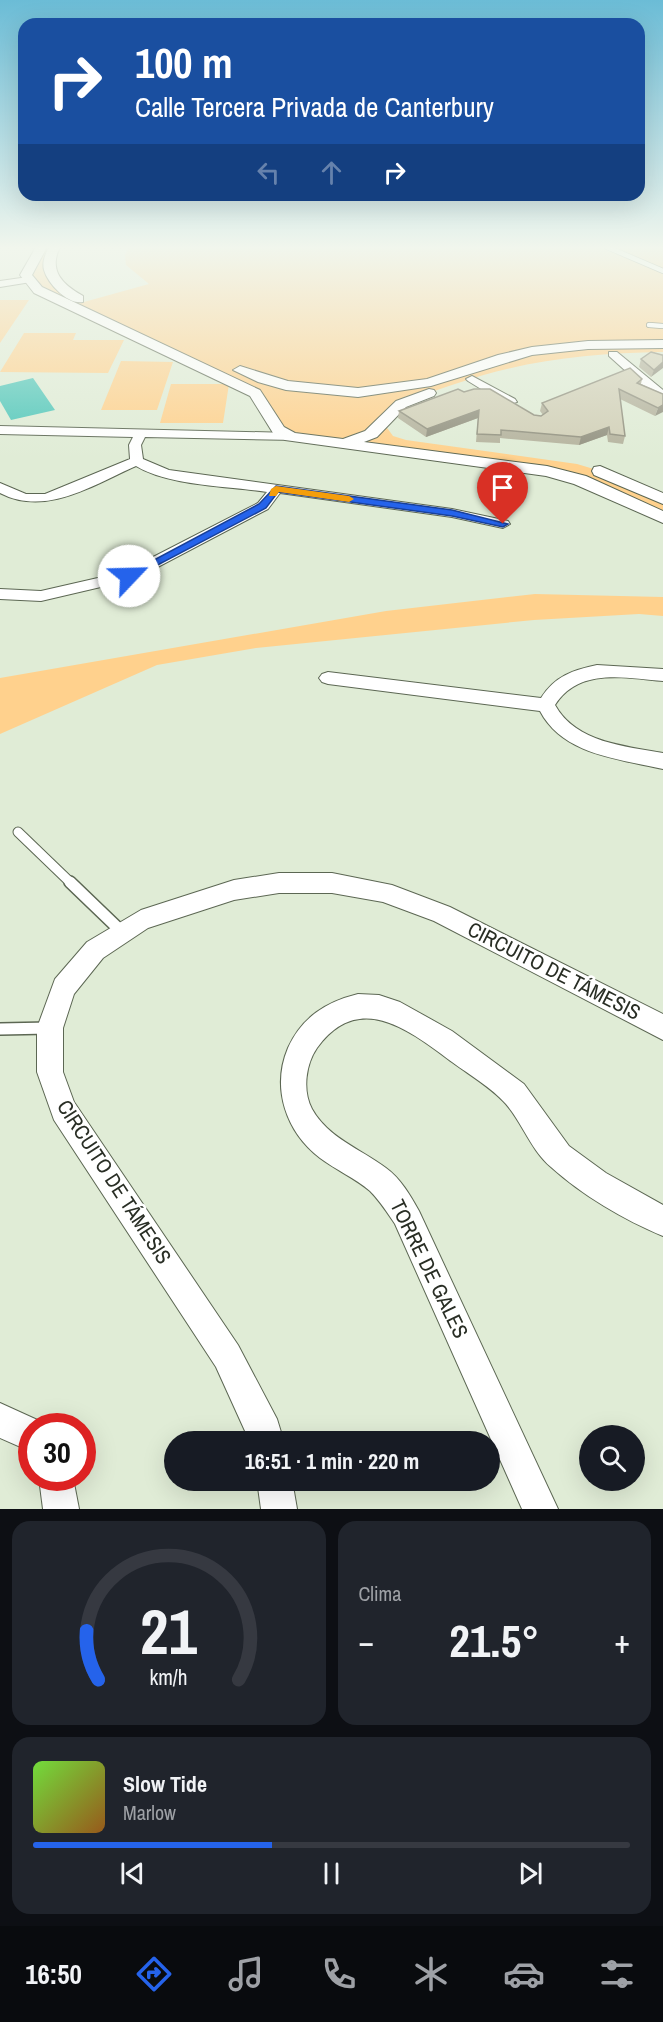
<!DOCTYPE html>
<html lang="es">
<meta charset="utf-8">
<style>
body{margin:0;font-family:"Archivo Narrow",sans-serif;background:#20242c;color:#f1f3f6;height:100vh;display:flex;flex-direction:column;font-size:22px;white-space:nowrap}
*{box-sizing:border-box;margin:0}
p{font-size:20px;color:#9ea1a6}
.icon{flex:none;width:33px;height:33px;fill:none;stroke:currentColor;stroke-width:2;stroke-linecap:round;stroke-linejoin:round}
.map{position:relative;height:1509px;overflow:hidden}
.drawer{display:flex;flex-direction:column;gap:12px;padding:12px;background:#0d0f14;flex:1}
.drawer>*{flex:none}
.banner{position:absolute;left:18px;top:18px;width:627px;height:183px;border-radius:18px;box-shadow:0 6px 24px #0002;background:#1a4fa0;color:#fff;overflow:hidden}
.controls{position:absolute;left:579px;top:1425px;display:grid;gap:12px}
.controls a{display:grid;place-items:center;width:66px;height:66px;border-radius:50%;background:#171b24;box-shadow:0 6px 24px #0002;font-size:30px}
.speed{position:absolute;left:18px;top:1413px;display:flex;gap:12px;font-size:30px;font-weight:700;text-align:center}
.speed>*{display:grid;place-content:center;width:78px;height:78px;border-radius:50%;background:#171b24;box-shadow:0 6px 24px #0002;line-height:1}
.speed .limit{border:9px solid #d22;background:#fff;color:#111}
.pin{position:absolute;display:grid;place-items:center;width:51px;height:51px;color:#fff;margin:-62px -26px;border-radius:50% 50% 50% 0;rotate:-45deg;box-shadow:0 0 6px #0007}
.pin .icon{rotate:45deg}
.me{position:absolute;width:66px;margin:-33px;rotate:66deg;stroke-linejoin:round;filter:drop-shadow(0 0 4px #0008)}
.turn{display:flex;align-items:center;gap:21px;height:126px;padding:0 18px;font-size:27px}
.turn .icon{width:78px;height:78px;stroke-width:2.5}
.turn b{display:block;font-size:42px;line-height:51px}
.lanes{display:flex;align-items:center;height:57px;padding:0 18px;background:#0003;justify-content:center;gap:30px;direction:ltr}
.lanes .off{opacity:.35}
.big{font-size:45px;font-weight:700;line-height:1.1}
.drawer .widget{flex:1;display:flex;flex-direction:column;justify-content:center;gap:9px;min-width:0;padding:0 21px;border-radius:18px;background:#20242c}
.drawer .dial{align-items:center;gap:0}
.dial svg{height:156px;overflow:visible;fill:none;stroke:#363941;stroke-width:7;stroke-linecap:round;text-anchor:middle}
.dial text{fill:#f1f3f6;stroke:none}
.song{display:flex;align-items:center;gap:18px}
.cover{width:72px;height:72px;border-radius:9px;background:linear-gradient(135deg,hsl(100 70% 55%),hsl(30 70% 35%))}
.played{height:6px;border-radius:3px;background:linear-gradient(90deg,#2563eb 40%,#363941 40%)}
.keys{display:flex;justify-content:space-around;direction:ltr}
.heat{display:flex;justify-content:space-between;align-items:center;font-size:33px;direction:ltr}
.drawer .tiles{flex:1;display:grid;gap:12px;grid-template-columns:1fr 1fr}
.widget:last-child{grid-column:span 2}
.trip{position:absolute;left:164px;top:1431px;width:336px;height:60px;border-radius:30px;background:#171b24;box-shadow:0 6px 24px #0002;font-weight:700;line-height:60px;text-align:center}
.tab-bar{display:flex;height:96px;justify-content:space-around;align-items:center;background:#090b0e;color:#9ea1a6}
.tab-bar .icon{width:42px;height:42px}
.tab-bar .on{color:#2563eb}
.tab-bar b{font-size:27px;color:#f1f3f6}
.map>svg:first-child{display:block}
</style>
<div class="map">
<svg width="663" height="1509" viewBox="0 0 663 1509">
<rect width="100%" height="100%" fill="#e0ecd6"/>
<g fill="#ffd18d">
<path d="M 42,247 L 55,247 L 50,255 L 66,293 L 84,302 L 149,284 L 126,265 L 125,255 L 129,247 L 663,247 L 663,352 C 589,353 525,360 455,384 C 426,394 405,400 382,421 L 393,436 L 406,440 L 577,464 L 597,470 L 663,498 L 663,518 L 580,480 L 291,437 L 255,393 L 38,290 L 28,269 Z"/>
<path d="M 0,300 L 29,300 L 0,343 Z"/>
<path d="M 24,333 L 76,333 L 73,340 L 124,340 L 108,373 L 0,372 Z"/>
<path d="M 121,361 L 173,362 L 157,410 L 101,410 Z"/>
<path d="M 171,384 L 229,384 L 223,423 L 160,423 Z"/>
<path d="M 535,594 L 663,597 L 663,616 L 639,614 L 534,620 L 256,648 L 157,665 L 0,734 L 0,678 L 386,611 Z"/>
</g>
<path fill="#51c7ba" d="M 33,378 L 55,410 L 11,420 L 0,401 L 0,386 Z"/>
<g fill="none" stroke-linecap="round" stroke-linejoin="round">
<defs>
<g id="service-far2">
<path d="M 607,247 L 663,271"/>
<path d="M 649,325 L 663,326"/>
</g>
<path id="service-far1" d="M 18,832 L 72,884"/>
<g id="service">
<path d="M 70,882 L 122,932"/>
<path d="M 0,1029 L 49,1028"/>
</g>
<g id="minor">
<path d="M 28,277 L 33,280 L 31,282 L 0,287 L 0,281 Z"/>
<path d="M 609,352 L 617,352 L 663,390 L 663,399 L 639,383 L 609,356 Z"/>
<path d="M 472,376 L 515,399 L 517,402 L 507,405 L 468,381 L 466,379 Z"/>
<path d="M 0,426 L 291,433 L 297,437 L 296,440 L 145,437 L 141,445 L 143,459 L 169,470 L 452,509 L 508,521 L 510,524 L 503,528 L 452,517 L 280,493 L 268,509 L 135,579 L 41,601 L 0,599 L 0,589 L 41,591 L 124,572 L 258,503 L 267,492 C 229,486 168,486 136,466 C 93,485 46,517 0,493 L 0,483 L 26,494 L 45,494 L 130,459 L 129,445 L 133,437 L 0,434 Z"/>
<path d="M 597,665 L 663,669 L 663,681 C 625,678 579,667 555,705 C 576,743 625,746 663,753 L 663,769 C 619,759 563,755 540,711 L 328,684 L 322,682 L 319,678 L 322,674 L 328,672 L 541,698 C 555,676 573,670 597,665 Z"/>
<path d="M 279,873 L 332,873 L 392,885 L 450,907 L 663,1014 L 663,1040 L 434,921 L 383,902 L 332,893 L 279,893 L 234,900 L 148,928 L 103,958 L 74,994 L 63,1028 L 63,1072 L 74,1102 L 238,1345 L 277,1419 L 284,1442 L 250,1442 L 216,1367 L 54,1120 L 37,1072 L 37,1028 L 55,979 L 87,942 L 141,910 L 234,880 Z"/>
<path d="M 358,994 L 379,995 L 400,1002 L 452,1031 L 524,1084 L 569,1146 L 606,1173 L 663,1205 L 663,1236 C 624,1220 582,1195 551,1167 C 531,1150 523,1124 506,1104 C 491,1087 471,1076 452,1062 C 409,1030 359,990 317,1048 C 306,1064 302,1090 312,1109 C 328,1138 361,1149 386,1168 C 401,1179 410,1195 419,1211 L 558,1509 L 522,1509 L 395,1224 C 387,1212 380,1201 370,1191 C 355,1178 336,1170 320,1158 C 286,1132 271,1088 288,1048 C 302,1017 326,1002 358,994 Z"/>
<path d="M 0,1403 L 44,1423 L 45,1426 L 32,1426 L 32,1452 L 0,1438 Z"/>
<path d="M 39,1478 L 73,1478 L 79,1509 L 43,1509 Z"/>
<path d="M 257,1480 L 292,1480 L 297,1509 L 261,1509 Z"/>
</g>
<g id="tertiary">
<path d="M 36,247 L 47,247 L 32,275 L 42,287 L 260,390 L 284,427 L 295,433 L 343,439 L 365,431 L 396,401 L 429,389 L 434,390 L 436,393 L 434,396 L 406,407 L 377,437 L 364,442 L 547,466 L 586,476 L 663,511 L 663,523 L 574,484 L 546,476 L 285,440 L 273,433 L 250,396 L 34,293 L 20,275 Z"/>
<path d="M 49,247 L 60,247 C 48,271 63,285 83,296 L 83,302 C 68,305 48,284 44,270 C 42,262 45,255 49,247 Z"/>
<path d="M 663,340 L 663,348 L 588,349 L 532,355 L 431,386 L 358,397 L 286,390 L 258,382 L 233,370 L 240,366 L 288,381 L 358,388 L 427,379 L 498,355 L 532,347 L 588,341 Z"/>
<path d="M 600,466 L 663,493 L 663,504 L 594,475 L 592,471 L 594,467 Z"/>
</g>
</defs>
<use href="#service-far2" stroke="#5c6753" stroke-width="6"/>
<use href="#service-far1" stroke="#5c6753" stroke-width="11"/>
<use href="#service" stroke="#5c6753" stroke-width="14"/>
<use href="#minor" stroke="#5c6753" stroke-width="2"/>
<use href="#tertiary" stroke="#5c6753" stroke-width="2"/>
<use href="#service-far2" stroke="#fff" stroke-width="4.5"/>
<use href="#service-far1" stroke="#fff" stroke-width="9"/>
<use href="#service" stroke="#fff" stroke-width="11"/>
<use href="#minor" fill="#fff" fill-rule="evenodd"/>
<use href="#tertiary" fill="#fff" fill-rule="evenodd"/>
</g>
<g fill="#b5b39e">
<path d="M 662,355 L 651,377 L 639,367 L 641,359 Z"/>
<path d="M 642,379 L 641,384 L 663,394 L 655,416 L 620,399 L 625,436 L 623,444 L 608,442 L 607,435 L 579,445 L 500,438 L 500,443 L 476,442 L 478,418 L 426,437 L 398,418 L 399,411 L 464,392 L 534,415 L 541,416 L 543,415 L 540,411 L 542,403 Z"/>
</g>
<g fill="#939281">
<path d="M 663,362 L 663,368 L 651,377 L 654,370 Z"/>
<path d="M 663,405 L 663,412 L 655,416 L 658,408 Z"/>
<path d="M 479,410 L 478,418 L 426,437 L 427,429 Z"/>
<path d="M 609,427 L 607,435 L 579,445 L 581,437 Z"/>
</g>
<g fill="#d2d0b8" stroke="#939281" stroke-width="1.5">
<path d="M 651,352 L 662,355 L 663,355 L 663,362 L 654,370 L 641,359 Z"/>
<path d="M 630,368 L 642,379 L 637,383 L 663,394 L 663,405 L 658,408 L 619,389 L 625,436 L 610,434 L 609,427 L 581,437 L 501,430 L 501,435 L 477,434 L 479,410 L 427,429 L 399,411 L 458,389 L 464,392 L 474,389 L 490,389 L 534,415 L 541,416 L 548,411 L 542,403 Z"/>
</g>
<linearGradient id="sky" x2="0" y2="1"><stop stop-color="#6bbcd6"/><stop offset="0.54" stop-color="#f1f6ed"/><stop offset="1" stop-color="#f1f6ed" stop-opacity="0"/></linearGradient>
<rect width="663" height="459" fill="url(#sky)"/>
<path fill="#2563eb" stroke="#184099" stroke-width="1.5" d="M 276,486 L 452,510 L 508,524 L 503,527 L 452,516 L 278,492 L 266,508 L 133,578 L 124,576 L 259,504 Z"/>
<path fill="#f59e0b" d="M 276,486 L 349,496 L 354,499 L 349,502 L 279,492 L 276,496 L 269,496 L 271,489 Z"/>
<g text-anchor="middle" stroke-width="5" stroke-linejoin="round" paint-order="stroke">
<g font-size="21" fill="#292e25" stroke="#fff">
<text transform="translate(554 971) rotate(27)" y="7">CIRCUITO DE TÁMESIS</text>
<text transform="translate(114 1182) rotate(57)" y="7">CIRCUITO DE TÁMESIS</text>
<text transform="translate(429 1269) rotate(64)" y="7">TORRE DE GALES</text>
</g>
</g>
</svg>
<div class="controls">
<a><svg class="icon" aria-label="search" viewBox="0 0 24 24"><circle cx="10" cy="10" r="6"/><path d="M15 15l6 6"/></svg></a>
</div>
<div class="speed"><div class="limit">30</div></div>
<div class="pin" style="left:503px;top:524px;background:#d93025"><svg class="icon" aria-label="arrive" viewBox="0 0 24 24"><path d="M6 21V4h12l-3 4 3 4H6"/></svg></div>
<svg class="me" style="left:129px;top:576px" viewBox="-20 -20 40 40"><circle r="19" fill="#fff"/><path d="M0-13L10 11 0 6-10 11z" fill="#2563eb"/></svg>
<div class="trip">16:51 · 1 min · 220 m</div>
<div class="banner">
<div class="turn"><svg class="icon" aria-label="right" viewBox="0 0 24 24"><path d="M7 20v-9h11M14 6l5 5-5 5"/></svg><div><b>100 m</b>Calle Tercera Privada de Canterbury</div></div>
<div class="lanes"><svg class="icon off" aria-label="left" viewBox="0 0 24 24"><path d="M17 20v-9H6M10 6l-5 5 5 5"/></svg><svg class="icon off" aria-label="ahead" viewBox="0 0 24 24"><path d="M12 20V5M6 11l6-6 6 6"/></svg><svg class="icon" aria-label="right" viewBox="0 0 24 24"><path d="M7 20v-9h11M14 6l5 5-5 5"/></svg></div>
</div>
</div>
<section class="drawer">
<div class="tiles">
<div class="widget dial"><svg viewBox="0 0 100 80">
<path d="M14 69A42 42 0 1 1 86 69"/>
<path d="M14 69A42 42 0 0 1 8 44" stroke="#2563eb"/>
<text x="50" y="56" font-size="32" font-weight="700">21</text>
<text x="50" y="72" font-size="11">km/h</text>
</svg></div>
<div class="widget"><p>Clima</p>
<div class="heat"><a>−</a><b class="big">21.5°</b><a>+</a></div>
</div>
<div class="widget">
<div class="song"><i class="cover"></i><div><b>Slow Tide</b><p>Marlow</p></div></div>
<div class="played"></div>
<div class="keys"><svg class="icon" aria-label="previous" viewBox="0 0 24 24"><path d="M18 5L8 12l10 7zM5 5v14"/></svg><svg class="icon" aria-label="pause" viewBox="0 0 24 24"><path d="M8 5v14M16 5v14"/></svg><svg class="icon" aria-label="next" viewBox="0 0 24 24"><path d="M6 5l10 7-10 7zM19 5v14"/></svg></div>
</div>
</div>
</section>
<nav class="tab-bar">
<b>16:50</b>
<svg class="icon on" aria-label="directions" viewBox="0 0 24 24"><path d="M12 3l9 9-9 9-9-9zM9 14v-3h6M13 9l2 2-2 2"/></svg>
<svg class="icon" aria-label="music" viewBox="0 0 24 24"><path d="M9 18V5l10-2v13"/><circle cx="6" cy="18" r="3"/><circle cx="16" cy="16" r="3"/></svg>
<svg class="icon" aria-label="phone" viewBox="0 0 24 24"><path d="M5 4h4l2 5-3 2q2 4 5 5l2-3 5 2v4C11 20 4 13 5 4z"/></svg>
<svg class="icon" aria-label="climate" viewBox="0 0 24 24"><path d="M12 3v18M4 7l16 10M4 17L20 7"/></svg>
<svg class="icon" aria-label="car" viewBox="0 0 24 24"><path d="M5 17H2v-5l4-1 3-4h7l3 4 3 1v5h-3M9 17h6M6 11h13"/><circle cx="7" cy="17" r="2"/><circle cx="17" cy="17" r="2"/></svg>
<svg class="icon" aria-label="filters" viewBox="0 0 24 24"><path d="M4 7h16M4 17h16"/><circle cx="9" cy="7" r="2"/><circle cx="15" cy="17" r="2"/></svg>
</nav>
